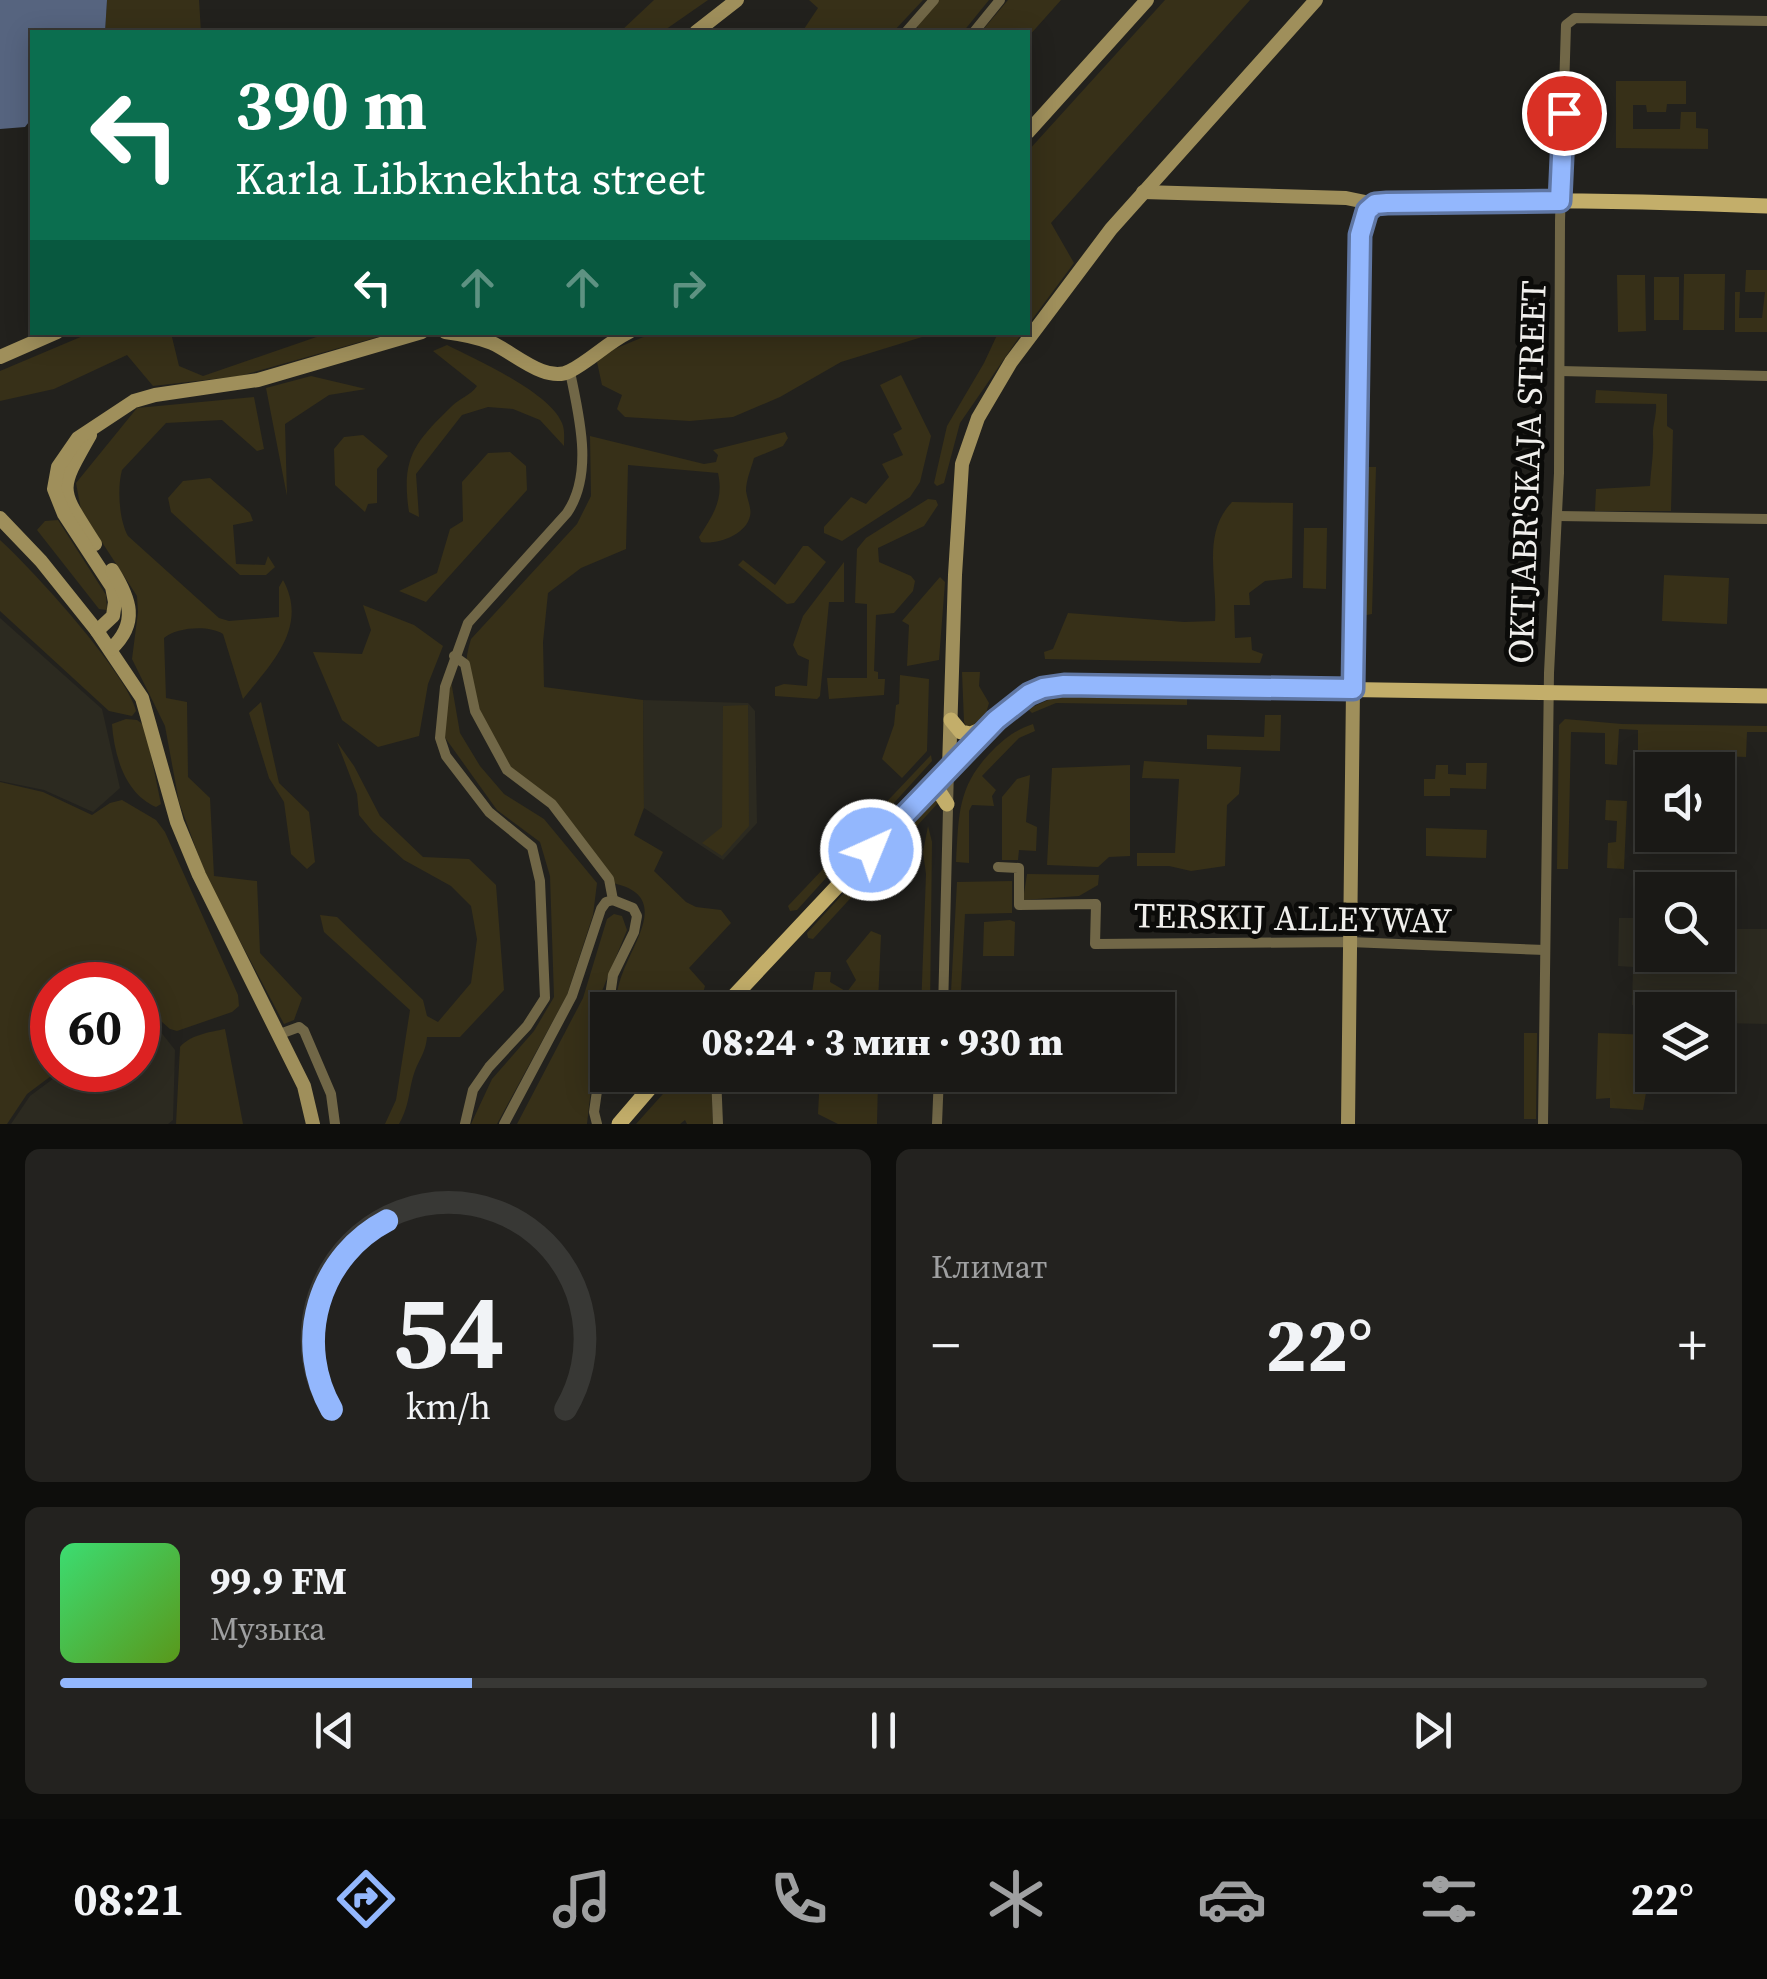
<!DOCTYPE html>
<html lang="ru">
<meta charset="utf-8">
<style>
body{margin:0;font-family:"Source Serif 4",serif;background:#23221f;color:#f1f3f6;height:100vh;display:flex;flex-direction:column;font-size:38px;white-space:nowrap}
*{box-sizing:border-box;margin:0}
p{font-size:32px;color:#9fa0a1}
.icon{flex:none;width:55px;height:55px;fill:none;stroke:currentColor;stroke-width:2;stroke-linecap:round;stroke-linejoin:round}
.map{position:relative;height:1124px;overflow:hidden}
.side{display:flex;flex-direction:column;gap:25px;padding:25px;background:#0e0e0c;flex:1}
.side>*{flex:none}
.banner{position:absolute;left:30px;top:30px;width:1000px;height:305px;border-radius:0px;box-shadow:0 5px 25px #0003,0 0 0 2px #383835;background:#0b6e4f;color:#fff;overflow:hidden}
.fabs{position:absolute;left:1635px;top:752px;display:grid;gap:20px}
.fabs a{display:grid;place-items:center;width:100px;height:100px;border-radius:0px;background:#1a1916;box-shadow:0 5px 25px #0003,0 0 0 2px #383835;font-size:50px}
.speed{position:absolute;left:30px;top:962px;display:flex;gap:20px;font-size:50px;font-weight:700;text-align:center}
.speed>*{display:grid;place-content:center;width:130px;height:130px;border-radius:50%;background:#1a1916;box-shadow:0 5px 25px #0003,0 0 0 2px #383835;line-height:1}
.speed .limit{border:15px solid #d22;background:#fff;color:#111}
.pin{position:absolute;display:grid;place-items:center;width:85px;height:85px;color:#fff;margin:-42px;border:5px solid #fff;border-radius:50%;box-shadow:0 2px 10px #0007}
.me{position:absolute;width:110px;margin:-55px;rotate:44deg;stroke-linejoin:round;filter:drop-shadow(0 0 8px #0008)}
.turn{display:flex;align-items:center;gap:35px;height:210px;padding:0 40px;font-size:45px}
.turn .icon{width:130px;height:130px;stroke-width:2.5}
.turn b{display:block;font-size:70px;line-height:85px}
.lanes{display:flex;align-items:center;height:95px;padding:0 40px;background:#0003;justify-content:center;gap:50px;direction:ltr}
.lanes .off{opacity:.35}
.big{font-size:75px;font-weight:800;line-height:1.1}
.side .tile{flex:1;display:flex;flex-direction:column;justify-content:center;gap:15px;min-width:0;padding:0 35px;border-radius:15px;background:#23221f}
.side .dial{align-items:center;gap:0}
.dial svg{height:260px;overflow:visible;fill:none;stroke:#383835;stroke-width:7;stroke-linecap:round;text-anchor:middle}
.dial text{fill:#f1f3f6;stroke:none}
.song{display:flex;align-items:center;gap:30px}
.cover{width:120px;height:120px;border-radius:15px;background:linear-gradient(135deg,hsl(140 70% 55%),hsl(90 70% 35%))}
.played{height:10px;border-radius:5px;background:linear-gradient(90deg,#93b7fd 25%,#383835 25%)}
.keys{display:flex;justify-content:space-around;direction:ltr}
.heat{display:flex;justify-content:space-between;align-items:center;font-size:55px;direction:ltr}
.side .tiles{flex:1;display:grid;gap:25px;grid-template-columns:1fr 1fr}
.tile:last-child{grid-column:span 2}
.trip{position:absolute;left:590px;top:992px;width:585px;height:100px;border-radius:0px;background:#1a1916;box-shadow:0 5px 25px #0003,0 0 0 2px #383835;font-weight:800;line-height:100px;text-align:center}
.menu{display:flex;height:160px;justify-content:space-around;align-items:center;background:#0a0a09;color:#9fa0a1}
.menu .icon{width:70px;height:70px}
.menu .on{color:#93b7fd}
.menu b{font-size:45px;color:#f1f3f6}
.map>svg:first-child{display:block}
</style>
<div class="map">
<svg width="1767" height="1124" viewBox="0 0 1767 1124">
<rect width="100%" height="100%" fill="#22211d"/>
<g fill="#2c2a20">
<path d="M 0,618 L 102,709 L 120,788 L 93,812 L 44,790 L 0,781 Z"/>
<path d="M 643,700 L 748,703 L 755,711 L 757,823 L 723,860 L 644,808 Z"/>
<path d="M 1619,918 L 1652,918 L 1652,955 L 1718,955 L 1718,929 L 1767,929 L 1767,1024 L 1718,1023 L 1718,1010 L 1663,1010 L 1663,1005 L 1632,1005 L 1633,967 L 1618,966 Z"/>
<path d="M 145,1012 L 175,1050 L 173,1120 L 168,1124 L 11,1124 L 30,1096 L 65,1070 L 138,1070 L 138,1017 Z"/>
</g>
<g fill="#373018">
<path d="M 107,0 L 199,0 L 201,32 L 105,32 Z"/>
<path d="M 654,0 L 708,0 L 662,32 L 620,32 Z"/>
<path d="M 809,0 L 923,0 L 893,32 L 802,32 L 818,8 Z"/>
<path d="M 937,0 L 989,0 L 963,32 L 918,32 L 917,22 Z"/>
<path d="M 1008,0 L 1061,0 L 1028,37 L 1028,32 L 981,32 Z"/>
<path d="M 1165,0 L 1250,0 L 1051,223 L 1074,263 L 1028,325 L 1028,151 Z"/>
<path d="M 1616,81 L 1686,81 L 1686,104 L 1667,104 L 1666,112 L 1647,112 L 1646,105 L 1633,105 L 1633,129 L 1680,129 L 1681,112 L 1696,112 L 1696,128 L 1708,129 L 1708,149 L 1616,148 Z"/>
<path d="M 1746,270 L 1767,270 L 1767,332 L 1735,332 L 1735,292 L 1740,292 L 1739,318 L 1762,318 L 1765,292 L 1745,292 Z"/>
<path d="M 1684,274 L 1725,274 L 1724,330 L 1683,330 Z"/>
<path d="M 1617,275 L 1645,275 L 1646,331 L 1618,332 Z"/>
<rect x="1654" y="277" width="25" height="43"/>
<path d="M 90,333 L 171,333 L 179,366 L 203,376 L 328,333 L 392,333 L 240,376 L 153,386 L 127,355 L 54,389 L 0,401 L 0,371 Z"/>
<path d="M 653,333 L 935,333 L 841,362 L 780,397 L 733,417 L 690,421 L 625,417 L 617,409 L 622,395 L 602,385 L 597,362 L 612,350 Z"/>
<path d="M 998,333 L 1022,333 L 960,423 L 944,483 L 937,486 L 934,483 L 947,426 L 984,363 Z"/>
<path d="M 447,345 C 477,360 549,392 562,423 C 565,430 564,438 564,446 L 540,420 L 513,409 L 488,407 L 462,415 L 416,474 L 419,517 L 409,512 C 401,458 414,443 452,406 C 460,398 470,396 477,386 L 433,351 Z"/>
<path d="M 901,375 L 931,436 L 920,482 L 910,497 L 842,541 L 824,533 L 824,527 L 851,497 L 866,504 L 889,477 L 882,464 L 903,455 L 893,434 L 902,429 L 880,385 Z"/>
<path d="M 311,376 L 366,389 L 329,395 L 285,424 L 287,496 L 266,388 Z"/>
<path d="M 1596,390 L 1667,394 L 1667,426 L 1673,430 L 1671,511 L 1595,511 L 1596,489 L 1650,486 C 1651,468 1654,453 1653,436 C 1652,427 1657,415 1656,404 L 1595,403 Z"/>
<path d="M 254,397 L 264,449 L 257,451 L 222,420 L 166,423 L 122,470 C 117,488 119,520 128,536 L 219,618 L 229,621 L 279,617 L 279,587 L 283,580 C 309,627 271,664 243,699 L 223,634 C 209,625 177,627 164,638 L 166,698 L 187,702 L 188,777 L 210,798 L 214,876 L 257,881 L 260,953 L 302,998 L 294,1020 L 284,1024 L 207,879 L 179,802 L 165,726 L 132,659 L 138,612 L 137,596 L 81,510 L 76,483 L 137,408 Z"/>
<path d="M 785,432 L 788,438 L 783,446 L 754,458 C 751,469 746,480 746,491 C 747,499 752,509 750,516 C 746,535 717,545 701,542 L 699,537 C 713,515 724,500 718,473 L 628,465 L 626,549 L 581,568 L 548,593 L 543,642 L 544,687 L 643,700 L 644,808 L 634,835 L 663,852 L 654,871 L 686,902 L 696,907 L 721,910 L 731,923 L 689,968 L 705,986 L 698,1010 L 614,1010 C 616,997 618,984 623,972 C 638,934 670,893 608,882 C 591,859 576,834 558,812 C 525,771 482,758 470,700 C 465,677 464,661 471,639 L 577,524 L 591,496 L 590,436 L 704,464 L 716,462 L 718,455 L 713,450 Z"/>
<path d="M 363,435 L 388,456 L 377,469 L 377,503 L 368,504 L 365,512 L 335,485 L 334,449 L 344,437 Z"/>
<path d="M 510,452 L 526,466 L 527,490 L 426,602 L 399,591 L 437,573 L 450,529 L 463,521 L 462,482 L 488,453 Z"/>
<path d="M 1366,467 L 1376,467 L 1372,614 L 1362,616 Z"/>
<path d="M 210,478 L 250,513 L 253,521 L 233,525 L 236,564 L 265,565 L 268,556 L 275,567 L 266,575 L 240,575 L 171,512 L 168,498 L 183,481 Z"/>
<path d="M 928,499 L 936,500 L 938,505 L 924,526 L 878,548 L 879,562 L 911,576 L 915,581 L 913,591 L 894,613 L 876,615 L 874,671 L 878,672 L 878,679 L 885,679 L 884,695 L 829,699 L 827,678 L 867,678 L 867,604 L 855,603 L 857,549 L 866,538 Z"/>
<path d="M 1232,502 L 1293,503 L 1292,578 L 1265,581 L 1249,593 L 1250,605 L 1234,605 L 1235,638 L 1251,637 L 1252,650 L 1263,654 L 1260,663 L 1045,659 L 1044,652 L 1053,649 L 1068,613 L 1184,622 L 1215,621 C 1218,580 1201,534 1232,502 Z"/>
<path d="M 58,520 L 106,595 L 107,610 L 99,609 L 37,530 L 45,521 Z"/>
<path d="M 1304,528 L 1327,528 L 1326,589 L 1303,588 Z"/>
<path d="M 0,540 C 32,569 126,672 136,711 L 132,716 L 109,711 L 0,611 Z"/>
<path d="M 803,546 L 808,546 L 826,562 L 794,603 L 787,604 L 738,565 L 743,560 L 775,585 Z"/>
<path d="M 844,562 L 844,602 L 829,602 L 820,696 L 817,699 L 775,696 L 775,687 L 784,684 L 807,686 L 809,660 L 798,655 L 793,645 L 803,616 Z"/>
<path d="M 1664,575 L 1729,578 L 1727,624 L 1662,621 Z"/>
<path d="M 940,577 L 945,582 L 939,660 L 907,666 L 909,625 L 902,621 Z"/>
<path d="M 363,605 L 414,625 L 443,646 L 428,684 L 419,736 L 378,747 L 342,720 L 313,652 L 362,654 L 371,630 Z"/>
<path d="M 962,672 L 980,672 L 979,686 L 989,703 L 984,720 L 973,728 L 967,728 L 964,722 Z"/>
<path d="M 900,675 L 929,679 L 927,751 L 902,778 L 882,759 L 894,725 L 896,705 L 899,704 Z"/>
<path d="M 451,681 L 460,733 L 480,766 L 504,794 L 544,819 L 597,883 L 593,915 L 567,995 L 497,1124 L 471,1124 L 492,1079 L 534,1031 L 554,997 L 550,876 L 540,842 L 497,810 L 441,732 Z"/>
<path d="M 1090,696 L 1187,699 L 1187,705 L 1056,703 L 1032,713 L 1028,709 L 1055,697 Z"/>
<path d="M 261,702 L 279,783 L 309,812 L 315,862 L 307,869 L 291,854 L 284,802 L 269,778 L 249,713 Z"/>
<path d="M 748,705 L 749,826 L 722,856 L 702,843 L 722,827 L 723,706 Z"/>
<path d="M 1265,715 L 1281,715 L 1280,751 L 1207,749 L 1207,735 L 1264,737 Z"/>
<path d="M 126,719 L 137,720 L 145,726 L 161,804 L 156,807 C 125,794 114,755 112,724 Z"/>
<path d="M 1565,719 L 1622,724 L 1767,726 L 1767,732 L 1747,732 L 1746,757 L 1638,753 L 1638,730 L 1619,729 L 1617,765 L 1605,764 L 1605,733 L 1571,732 L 1568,869 L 1557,869 L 1559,725 Z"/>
<path d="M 1033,724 L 1035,731 L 1019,738 L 982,776 L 996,790 L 992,796 L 994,806 L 972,805 L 969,811 L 969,863 L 956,862 C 959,814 957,786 993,750 C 1006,737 1016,730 1033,724 Z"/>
<path d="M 337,742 L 354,766 L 380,816 L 423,857 L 469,859 L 496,885 L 504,990 L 460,1037 L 427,1037 C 426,1050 421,1057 416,1068 C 408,1088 411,1103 399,1124 L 385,1124 L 396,1100 L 410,1010 L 324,932 L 320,915 L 337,917 L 423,1000 L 427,1016 L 438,1022 L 471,983 L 477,939 L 471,906 L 451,886 L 404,860 L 373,832 L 359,815 L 357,794 Z"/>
<path d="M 931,755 L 932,761 L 797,910 L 790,911 L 788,906 Z"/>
<path d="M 1144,761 L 1241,767 L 1239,794 L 1227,805 L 1225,866 L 1191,871 L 1169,866 L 1137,866 L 1137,853 L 1175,853 L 1179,779 L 1142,778 Z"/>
<path d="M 1466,763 L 1487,763 L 1486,789 L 1450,788 L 1450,796 L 1424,796 L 1424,779 L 1435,779 L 1436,765 L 1448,765 L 1448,774 L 1466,775 Z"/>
<path d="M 1130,765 L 1130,856 L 1109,857 L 1098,867 L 1047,865 L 1052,768 Z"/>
<path d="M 1030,775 L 1026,822 L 1037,827 L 1036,851 L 1019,850 L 1018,860 L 1002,860 L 1002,797 L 1017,779 Z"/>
<path d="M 0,782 L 43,792 L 92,815 L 110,803 L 122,800 L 156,820 L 165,832 L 238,995 L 239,1006 L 232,1012 L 177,1031 L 170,1029 L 145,1007 L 138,1012 L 138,985 L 52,985 L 52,1070 L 59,1070 L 27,1094 L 7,1124 L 0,1124 Z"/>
<path d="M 932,797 L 936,797 L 938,803 L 813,939 L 808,938 L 807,933 Z"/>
<path d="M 1606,800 L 1627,801 L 1624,869 L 1607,868 L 1608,843 L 1616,842 L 1617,821 L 1605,820 Z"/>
<path d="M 928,826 L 932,842 L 930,1010 L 921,1010 L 926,874 L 923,852 Z"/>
<path d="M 1426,828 L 1487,830 L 1486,858 L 1426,856 Z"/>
<path d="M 1027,874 L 1099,875 L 1098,885 L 1079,896 L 1023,900 Z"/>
<path d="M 1012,881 L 1012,913 L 965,914 L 960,1010 L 950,1010 L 957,882 Z"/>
<path d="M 614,914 L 622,916 L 627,930 L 602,991 L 587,1124 L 517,1124 L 583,998 L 607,919 Z"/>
<path d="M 1010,920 L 1015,922 L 1014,956 L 983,956 L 984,922 Z"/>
<path d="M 871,931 L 881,935 L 878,1003 L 811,1000 L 815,972 L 831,972 L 830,982 L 847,992 L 856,980 L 846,961 Z"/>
<path d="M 225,1029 L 243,1124 L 176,1124 L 180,1047 C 190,1035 210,1032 225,1029 Z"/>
<path d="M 1524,1033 L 1537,1033 L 1536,1119 L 1524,1119 Z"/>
<path d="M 1598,1033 L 1652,1035 L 1652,1075 L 1666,1075 L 1666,1088 L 1647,1087 L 1643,1110 L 1610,1108 L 1610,1098 L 1596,1099 Z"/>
<path d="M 680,1075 L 711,1075 L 713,1124 L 687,1124 L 685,1120 L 680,1124 L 636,1124 Z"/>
<path d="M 820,1075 L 856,1075 L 878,1081 L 877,1124 L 838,1124 L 818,1114 Z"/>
</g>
<path fill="#56647f" d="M 0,0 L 107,0 L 105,32 L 32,32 L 32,118 L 25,127 L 0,129 Z"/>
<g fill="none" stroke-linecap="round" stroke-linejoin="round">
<g stroke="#716747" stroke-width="10">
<path d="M 906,32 L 934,0"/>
<path d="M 974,32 L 1000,0"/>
<path d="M 1560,371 L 1767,376"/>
<path d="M 1557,516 L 1767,519"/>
<path d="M 454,656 L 465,664 L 475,711 L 507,770 L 552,804 L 609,879 L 613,900"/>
<path d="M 998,867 L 1019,868 L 1019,905 L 1096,904 L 1095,944 L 1350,942 L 1545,950"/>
<path d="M 608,1010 L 613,975 L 634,932 L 637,916 L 633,908 L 613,900"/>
<path d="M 943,1010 L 949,768"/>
<path d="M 280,1034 L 299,1027 L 304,1031 L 331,1094 L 335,1124"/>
<path d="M 716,1075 L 718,1124"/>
<path d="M 465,1124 L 473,1090 L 489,1067 L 527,1026 L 545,998 L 540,881 L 532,847 L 489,812 L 446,756 L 440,738 L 445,687 L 468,623 L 567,513 C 594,473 579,416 570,372"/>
<path d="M 504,1124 L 572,996 L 601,909 L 606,902 L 613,900"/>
<path d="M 597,1124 L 594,1112 L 608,1014"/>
<path d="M 937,1124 L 939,1075"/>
<path d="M 1543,1124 L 1549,673 L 1559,473 L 1560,221 L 1566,25 L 1575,18 L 1767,21"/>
</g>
<g stroke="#9f8f5b" stroke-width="14">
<path d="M 696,32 L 737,0"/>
<path d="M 1028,132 L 1147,0"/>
<path d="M 1143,192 L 1346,198 L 1375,204"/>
<path d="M 445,332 C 461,334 477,337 492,343 C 513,352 546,384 570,371 C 591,360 607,343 629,332"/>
<path d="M 0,357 L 57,332"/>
<path d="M 90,435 C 57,493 59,487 95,544"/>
<path d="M 0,518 L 41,561 L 97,631 L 142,698 L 177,822 L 199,875 L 304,1086 L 313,1124"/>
<path d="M 97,631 L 113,616 L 115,602 L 112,587 L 64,514 L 54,489 L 58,467 L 78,438 L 134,401 L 155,395 L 258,380 L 422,332"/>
<path d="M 111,649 C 139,623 130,599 112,570"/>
<path d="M 949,768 L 955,575 L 962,464 L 978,418 L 1011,362 L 1111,229 L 1316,0"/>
<path d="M 1348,1124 L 1353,689"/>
</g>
<g stroke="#c3ae6a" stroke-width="15">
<path d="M 1353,689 L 1360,235 C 1363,222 1365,208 1379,204 C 1403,197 1446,202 1472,201 C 1570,200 1669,202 1767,206"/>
<path d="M 951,720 L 961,732 L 971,734 L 985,728"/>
<path d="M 924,796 L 933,791 L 940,793 L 947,804"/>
<path d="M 721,1010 L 970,745 C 998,718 1024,691 1064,685 L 1767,696"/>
<path d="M 619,1124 L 661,1075"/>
</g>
</g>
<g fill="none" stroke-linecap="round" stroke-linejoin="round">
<defs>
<path id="route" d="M 871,850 L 996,720 L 1029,694 L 1043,688 L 1064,685 L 1353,689 L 1360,235 L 1367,211 L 1375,204 L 1387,203 L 1560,201 L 1564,113"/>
</defs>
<use href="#route" stroke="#6077a4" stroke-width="25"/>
<use href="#route" stroke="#93b7fd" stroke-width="18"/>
</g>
<g text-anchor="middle" stroke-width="10" stroke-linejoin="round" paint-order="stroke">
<g font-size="35" fill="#f0efec" stroke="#0b0b09">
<text transform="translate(1527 472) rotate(-88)" y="12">OKTJABR'SKAJA STREET</text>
<text transform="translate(1293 918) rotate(1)" y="12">TERSKIJ ALLEYWAY</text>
</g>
</g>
</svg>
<div class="fabs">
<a><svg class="icon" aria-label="sound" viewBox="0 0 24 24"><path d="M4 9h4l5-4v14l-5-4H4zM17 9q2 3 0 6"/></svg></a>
<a><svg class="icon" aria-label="search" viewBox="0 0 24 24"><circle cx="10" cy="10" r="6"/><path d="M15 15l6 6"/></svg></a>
<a><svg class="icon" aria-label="layers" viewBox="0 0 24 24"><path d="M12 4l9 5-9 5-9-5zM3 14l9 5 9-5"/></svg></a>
</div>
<div class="speed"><div class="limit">60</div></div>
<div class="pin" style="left:1564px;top:113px;background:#d93025"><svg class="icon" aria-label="arrive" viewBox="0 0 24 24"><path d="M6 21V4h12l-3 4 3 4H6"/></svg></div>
<svg class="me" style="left:871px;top:850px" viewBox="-20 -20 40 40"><circle r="17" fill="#93b7fd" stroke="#fff" stroke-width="3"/><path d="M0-11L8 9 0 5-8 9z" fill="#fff"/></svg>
<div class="trip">08:24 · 3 мин · 930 m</div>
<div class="banner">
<div class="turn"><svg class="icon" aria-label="left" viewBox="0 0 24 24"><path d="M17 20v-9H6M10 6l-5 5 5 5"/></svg><div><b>390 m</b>Karla Libknekhta street</div></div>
<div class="lanes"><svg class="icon" aria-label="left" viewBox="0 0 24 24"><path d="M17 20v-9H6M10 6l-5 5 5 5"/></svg><svg class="icon off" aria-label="ahead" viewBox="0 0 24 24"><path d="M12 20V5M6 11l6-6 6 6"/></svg><svg class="icon off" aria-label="ahead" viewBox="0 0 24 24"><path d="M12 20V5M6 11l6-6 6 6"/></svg><svg class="icon off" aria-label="right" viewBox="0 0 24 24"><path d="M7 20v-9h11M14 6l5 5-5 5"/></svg></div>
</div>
</div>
<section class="side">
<div class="tiles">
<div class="tile dial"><svg viewBox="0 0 100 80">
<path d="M14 69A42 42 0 1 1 86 69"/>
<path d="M14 69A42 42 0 0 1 31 11" stroke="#93b7fd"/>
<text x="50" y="56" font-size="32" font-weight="700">54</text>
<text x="50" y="72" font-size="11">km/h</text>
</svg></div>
<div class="tile"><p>Климат</p>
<div class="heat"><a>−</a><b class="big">22°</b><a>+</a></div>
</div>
<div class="tile">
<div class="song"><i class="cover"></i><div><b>99.9 FM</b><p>Музыка</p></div></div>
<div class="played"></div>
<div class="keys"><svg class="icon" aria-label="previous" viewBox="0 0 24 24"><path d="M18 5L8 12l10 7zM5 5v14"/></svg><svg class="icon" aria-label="pause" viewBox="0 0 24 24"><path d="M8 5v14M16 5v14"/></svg><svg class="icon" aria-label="next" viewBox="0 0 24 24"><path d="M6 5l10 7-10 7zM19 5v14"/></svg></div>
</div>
</div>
</section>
<nav class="menu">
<b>08:21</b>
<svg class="icon on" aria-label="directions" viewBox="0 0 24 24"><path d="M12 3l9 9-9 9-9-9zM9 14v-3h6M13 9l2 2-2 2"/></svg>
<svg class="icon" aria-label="music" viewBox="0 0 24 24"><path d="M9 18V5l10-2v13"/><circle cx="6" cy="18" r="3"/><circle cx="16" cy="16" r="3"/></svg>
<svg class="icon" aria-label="phone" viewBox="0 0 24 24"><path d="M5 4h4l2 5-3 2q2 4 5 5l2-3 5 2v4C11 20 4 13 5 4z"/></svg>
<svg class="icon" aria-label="climate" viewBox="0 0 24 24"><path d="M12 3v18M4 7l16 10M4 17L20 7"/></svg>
<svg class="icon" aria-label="car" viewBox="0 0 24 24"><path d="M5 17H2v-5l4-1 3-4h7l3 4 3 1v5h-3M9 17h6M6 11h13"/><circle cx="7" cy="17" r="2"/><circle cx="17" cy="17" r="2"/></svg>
<svg class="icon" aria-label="filters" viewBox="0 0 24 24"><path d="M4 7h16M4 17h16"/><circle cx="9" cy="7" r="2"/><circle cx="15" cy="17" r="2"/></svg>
<b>22°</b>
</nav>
